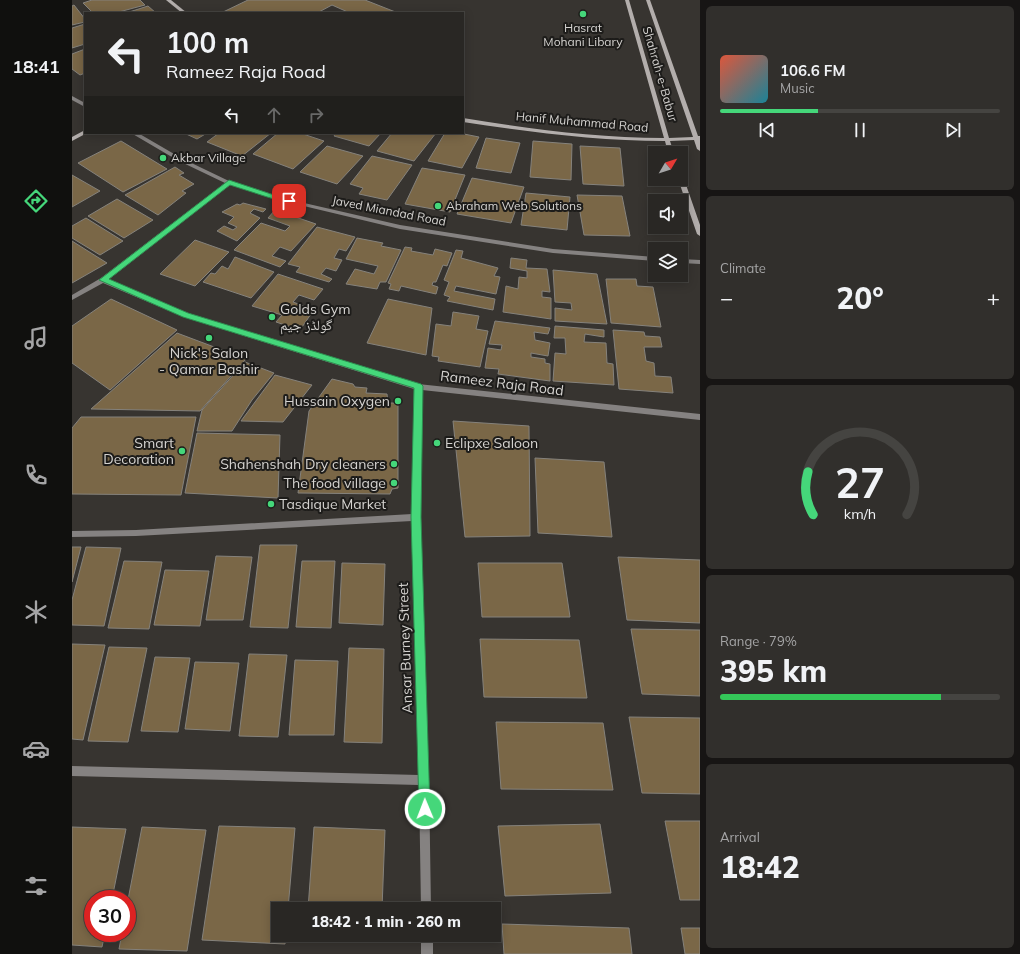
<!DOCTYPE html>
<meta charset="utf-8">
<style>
body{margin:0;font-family:Mulish,"Noto Naskh Arabic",sans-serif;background:#312f2c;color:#f1f3f6;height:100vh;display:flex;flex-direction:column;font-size:15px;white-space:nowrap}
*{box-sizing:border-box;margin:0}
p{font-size:13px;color:#a5a5a6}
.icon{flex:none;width:22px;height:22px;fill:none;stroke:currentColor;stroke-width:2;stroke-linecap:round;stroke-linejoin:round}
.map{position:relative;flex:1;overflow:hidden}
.panel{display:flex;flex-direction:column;gap:6px;padding:6px;background:#171514;width:320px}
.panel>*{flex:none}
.hud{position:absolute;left:12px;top:12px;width:380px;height:122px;border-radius:0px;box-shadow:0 2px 10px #0003,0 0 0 1px #454441;background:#292724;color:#f1f3f6;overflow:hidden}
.needle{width:26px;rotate:51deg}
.tools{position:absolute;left:576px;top:146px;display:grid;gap:8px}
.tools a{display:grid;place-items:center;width:40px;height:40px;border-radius:0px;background:#292724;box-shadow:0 2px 10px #0003,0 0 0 1px #454441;font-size:20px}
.speed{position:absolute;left:12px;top:890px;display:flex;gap:8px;font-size:20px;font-weight:700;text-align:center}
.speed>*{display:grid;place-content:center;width:52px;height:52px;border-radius:50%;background:#292724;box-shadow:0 2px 10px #0003,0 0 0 1px #454441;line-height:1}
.speed .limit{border:6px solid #d22;background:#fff;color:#111}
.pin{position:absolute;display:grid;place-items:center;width:34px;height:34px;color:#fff;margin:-17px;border-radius:8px;box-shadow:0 2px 6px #0006}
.me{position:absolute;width:44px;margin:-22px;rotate:359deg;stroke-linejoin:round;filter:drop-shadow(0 0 3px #0008)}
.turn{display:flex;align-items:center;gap:14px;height:84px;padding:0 16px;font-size:18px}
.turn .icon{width:52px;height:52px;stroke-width:2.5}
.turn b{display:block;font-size:28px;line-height:34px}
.lanes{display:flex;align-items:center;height:38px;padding:0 16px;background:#0003;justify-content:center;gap:20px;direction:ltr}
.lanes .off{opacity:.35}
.big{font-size:30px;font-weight:800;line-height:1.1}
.panel .widget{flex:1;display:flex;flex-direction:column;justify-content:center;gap:6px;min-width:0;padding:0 14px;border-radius:6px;background:#312f2c}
.panel .dial{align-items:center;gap:0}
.dial svg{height:104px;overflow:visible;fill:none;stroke:#454441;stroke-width:7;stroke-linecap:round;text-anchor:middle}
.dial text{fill:#f1f3f6;stroke:none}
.song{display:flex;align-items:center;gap:12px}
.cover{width:48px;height:48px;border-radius:6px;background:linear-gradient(135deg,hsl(10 70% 55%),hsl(190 70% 35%))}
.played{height:4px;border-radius:2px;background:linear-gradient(90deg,#45d77a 35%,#454441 35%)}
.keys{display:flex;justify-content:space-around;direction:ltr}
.heat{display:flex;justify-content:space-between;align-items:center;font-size:22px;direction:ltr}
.charge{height:6px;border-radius:3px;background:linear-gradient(90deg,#34c759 79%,#454441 0)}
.trip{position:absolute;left:199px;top:902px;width:230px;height:40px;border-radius:0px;background:#292724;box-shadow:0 2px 10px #0003,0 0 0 1px #454441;font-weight:800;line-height:40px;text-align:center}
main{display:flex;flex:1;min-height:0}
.tabs{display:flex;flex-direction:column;width:72px;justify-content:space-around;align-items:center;background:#10100e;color:#a5a5a6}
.tabs .icon{width:28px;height:28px}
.tabs .current{color:#45d77a}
.tabs b{font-size:18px;color:#f1f3f6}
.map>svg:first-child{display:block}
</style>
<main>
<nav class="tabs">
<b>18:41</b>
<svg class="icon current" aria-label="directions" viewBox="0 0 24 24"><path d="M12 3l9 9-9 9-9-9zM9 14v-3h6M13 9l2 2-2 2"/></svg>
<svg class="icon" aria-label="music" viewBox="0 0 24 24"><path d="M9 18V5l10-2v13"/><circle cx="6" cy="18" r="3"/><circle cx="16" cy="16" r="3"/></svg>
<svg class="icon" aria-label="phone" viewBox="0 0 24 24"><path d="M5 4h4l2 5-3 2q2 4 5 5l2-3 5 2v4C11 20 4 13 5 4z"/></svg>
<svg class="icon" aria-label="climate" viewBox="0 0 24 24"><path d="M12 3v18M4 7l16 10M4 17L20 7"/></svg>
<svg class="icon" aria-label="car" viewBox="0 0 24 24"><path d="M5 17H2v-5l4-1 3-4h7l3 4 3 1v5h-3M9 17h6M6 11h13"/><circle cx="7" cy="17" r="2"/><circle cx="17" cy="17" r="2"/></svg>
<svg class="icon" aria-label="filters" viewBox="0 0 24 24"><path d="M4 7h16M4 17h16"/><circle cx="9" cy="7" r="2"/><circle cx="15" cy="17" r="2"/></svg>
</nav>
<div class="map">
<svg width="628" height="954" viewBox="0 0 628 954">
<rect width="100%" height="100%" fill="#373430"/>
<g fill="#7a6747" stroke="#85827c">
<path d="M 20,0 L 68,0 L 73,5 L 43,13 L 21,13 L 11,3 Z"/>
<path d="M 176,0 L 293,0 L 326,13 L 278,13 L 260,5 L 245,13 L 149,13 Z"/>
<path d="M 2,5 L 13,19 L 13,22 L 0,25 L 0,6 Z"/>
<path d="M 76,6 L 84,13 L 54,13 Z"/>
<path d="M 13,24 L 13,44 L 0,48 L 0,28 Z"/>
<path d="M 13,49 L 13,73 L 8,75 L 0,69 L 0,54 Z"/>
<path d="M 112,133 L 135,133 L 125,139 Z"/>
<path d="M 147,133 L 199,133 L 170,156 L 135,142 Z"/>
<path d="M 206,133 L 228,133 L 252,141 L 221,169 L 181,154 Z"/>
<path d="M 264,133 L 309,133 L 297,146 L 262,136 Z"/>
<path d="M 320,133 L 364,133 L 342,161 L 305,151 Z"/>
<path d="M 373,133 L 387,133 L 407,137 L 390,168 L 356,161 Z"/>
<path d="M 414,138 L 448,143 L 439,173 L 404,168 Z"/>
<path d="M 49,141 L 95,169 L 51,192 L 6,163 Z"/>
<path d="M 461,141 L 500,144 L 499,180 L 458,177 Z"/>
<path d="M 255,146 L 291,156 L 265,184 L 228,172 Z"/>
<path d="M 508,146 L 548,148 L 552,186 L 511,184 Z"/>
<path d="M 300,156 L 340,165 L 315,200 L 287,194 L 291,188 L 278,184 Z"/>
<path d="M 103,167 L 112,173 L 107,175 L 122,184 L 110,191 L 114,193 L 86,215 L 53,195 Z"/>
<path d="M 350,168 L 393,175 L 378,212 L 333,204 Z"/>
<path d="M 0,175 L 28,191 L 0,207 Z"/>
<path d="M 400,178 L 452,187 L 439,223 L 385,214 Z"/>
<path d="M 454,193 L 498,197 L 495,230 L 449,225 Z"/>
<path d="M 505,195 L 550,196 L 558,236 L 512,235 Z"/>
<path d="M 45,199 L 81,220 L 52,238 L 16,216 Z"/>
<path d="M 171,203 L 194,209 L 191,212 L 182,209 L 178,213 L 188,218 L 165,241 L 145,231 L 152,226 L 161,230 L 165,227 L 156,223 L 162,217 L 150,212 L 165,204 L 168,205 Z"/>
<path d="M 203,210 L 244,224 L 219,251 L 208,247 L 200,256 L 214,261 L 208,267 L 162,250 L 189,223 L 213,231 L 218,226 L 196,218 Z"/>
<path d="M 14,218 L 51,241 L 28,255 L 0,238 L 0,226 Z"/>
<path d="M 245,227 L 283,237 L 274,251 L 267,249 L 262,258 L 270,260 L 264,271 L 254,268 L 249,274 L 260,279 L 257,282 L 224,272 L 228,267 L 216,264 Z"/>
<path d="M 285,238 L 311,243 L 309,246 L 329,250 L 314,282 L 308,282 L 305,289 L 274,284 L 283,269 L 302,274 L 306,266 L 274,259 Z"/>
<path d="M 123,240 L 157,252 L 123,286 L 88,274 Z"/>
<path d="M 0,241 L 35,263 L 0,283 Z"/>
<path d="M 333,247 L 340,248 L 339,251 L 361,255 L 363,249 L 380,253 L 375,266 L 371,265 L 364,282 L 361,282 L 360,285 L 366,287 L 364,294 L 329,286 L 327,291 L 317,289 L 319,284 L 316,283 Z"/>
<path d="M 384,250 L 391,251 L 389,258 L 426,268 L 422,276 L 428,277 L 424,294 L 384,286 L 382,291 L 423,299 L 421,310 L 375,301 L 378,297 L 372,295 L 377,282 L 372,280 Z"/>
<path d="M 163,257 L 202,272 L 179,298 L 131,282 L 139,273 L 143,274 L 150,266 L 156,269 Z"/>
<path d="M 439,258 L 455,260 L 454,268 L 475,269 L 478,292 L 470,291 L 470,297 L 479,298 L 479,319 L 431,312 L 434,286 L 446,289 L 447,277 L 455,278 L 455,271 L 438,268 Z"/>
<path d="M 481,270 L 525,274 L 535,324 L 483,321 L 483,308 L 500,310 L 499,303 L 483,302 Z"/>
<path d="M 206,274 L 251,289 L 242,300 L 227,295 L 221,302 L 237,308 L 234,312 L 239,314 L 228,330 L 204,322 L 210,315 L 180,306 Z"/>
<path d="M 534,279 L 564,279 L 565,286 L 581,287 L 589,327 L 539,323 Z"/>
<path d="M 39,299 L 105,330 L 38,390 L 0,363 L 0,326 Z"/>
<path d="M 316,299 L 360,308 L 354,355 L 295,343 Z"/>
<path d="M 381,312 L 407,316 L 404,329 L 416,331 L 408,367 L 366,361 L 367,357 L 360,356 L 364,324 L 379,326 Z"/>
<path d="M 423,321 L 478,328 L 476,334 L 462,332 L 463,340 L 478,343 L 476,356 L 459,353 L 459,357 L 473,359 L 473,363 L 478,364 L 478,381 L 426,374 L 427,369 L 413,368 L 416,348 L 429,350 L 430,345 L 417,344 Z"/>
<path d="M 483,326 L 532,330 L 532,337 L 513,334 L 512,342 L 534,343 L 535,363 L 541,364 L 542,385 L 481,381 L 483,353 L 494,354 L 493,338 L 482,338 Z"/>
<path d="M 541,330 L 572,332 L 573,336 L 588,337 L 590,347 L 572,347 L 574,361 L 582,363 L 583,376 L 599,377 L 601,393 L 547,389 Z"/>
<path d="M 105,333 L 174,359 L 128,411 L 19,409 Z"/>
<path d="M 173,362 L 202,373 L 180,400 L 160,431 L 125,431 L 130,410 Z"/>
<path d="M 203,375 L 240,385 L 211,422 L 169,421 Z"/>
<path d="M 260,379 L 281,384 L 283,387 L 295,388 L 294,393 L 315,394 L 316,403 L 326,403 L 326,488 L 320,489 L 318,494 L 226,493 L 237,411 Z"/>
<path d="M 9,417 L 124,417 L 109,495 L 0,494 L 0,428 Z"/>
<path d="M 381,421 L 457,426 L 458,536 L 393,537 Z"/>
<path d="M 125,433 L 208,435 L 206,498 L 113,493 Z"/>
<path d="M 463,458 L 532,462 L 540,537 L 466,533 Z"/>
<path d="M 188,545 L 225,545 L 216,628 L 178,627 Z"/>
<path d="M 0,547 L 9,547 L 0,582 Z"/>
<path d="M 14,547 L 49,548 L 32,626 L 0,625 L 0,600 Z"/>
<path d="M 144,556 L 180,557 L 171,620 L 134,620 Z"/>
<path d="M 546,557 L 628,560 L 628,623 L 555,620 Z"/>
<path d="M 52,561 L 90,562 L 77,629 L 36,628 Z"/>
<path d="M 230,561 L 263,561 L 259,628 L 224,627 Z"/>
<path d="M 270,563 L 313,564 L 311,625 L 267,623 Z"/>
<path d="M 406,563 L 490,563 L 498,617 L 410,617 Z"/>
<path d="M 93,570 L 137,571 L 128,626 L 82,625 Z"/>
<path d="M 559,629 L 628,630 L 628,696 L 570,694 Z"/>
<path d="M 408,639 L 507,640 L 515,698 L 412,697 Z"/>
<path d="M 0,644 L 33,645 L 11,740 L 0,739 Z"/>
<path d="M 37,647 L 75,648 L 56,742 L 16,741 Z"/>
<path d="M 277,648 L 312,649 L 310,743 L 272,742 Z"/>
<path d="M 177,654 L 215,655 L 206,737 L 167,736 Z"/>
<path d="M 83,657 L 118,658 L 106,732 L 69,731 Z"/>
<path d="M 223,660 L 266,661 L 262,735 L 217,735 Z"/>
<path d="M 123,662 L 167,663 L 158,731 L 113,729 Z"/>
<path d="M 557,717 L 628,718 L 628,794 L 570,793 Z"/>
<path d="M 424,722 L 531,723 L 541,790 L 429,789 Z"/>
<path d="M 593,821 L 628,821 L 628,900 L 608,900 Z"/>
<path d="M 528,824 L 539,893 L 433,896 L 426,826 Z"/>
<path d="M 147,826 L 223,828 L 216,909 L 206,909 L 206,935 L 214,935 L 213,944 L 130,940 Z"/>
<path d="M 0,827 L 54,829 L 40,899 L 21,899 L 21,933 L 33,933 L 30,947 L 0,945 Z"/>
<path d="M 70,827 L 134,830 L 115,951 L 47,949 L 50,933 L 55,933 L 55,905 Z"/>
<path d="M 242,827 L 313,830 L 310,909 L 236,909 Z"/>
<path d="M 430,924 L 557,928 L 560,954 L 432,954 Z"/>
<path d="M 609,928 L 628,928 L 628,954 L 613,954 Z"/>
<path d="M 233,935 L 308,935 L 308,941 L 233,937 Z"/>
</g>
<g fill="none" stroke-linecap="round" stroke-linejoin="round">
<g fill="#858281" fill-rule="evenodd">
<path d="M 0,96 L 13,103 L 13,107 L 0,100 Z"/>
<path d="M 59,133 L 66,133 L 109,158 L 159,182 L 219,200 L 328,225 L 481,249 L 583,257 L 583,261 L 481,253 L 328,229 L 215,202 L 158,185 L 36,280 L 116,313 L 346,384 L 628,414 L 628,420 L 350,390 L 348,517 L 357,780 L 359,909 L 349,909 L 347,785 L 0,776 L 0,766 L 347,775 L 340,521 L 64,536 L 0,537 L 0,531 L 64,530 L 340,514 L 342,389 L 112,317 L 31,283 L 0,300 L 0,295 L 29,278 L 153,183 L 105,160 Z"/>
<path d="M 609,259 L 628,260 L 628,264 L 609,263 Z"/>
<rect x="349" y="935" width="12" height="19"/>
</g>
<g fill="#b3aeac" fill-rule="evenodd">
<path d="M 94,0 L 99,0 L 115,13 L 110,13 Z"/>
<path d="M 553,0 L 557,0 L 597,138 L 621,137 L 574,0 L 578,0 L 626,136 L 628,136 L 628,151 L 625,149 L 622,140 L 598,141 L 602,153 L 596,153 L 593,141 C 525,141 458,132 391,122 L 391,118 C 458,129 524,138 592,138 Z"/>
<path d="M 13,130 L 13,133 L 15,133 L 0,141 L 0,137 Z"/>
<path d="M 609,177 L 612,179 L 628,225 L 628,236 L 625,234 L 606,179 L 609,179 Z"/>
</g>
</g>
<path fill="#45d77a" stroke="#2d8c4f" d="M 157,180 L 220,201 L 214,203 L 158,185 L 37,279 L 116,313 L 349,384 L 351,386 L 349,517 L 358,809 L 357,813 L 353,814 L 348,813 L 347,809 L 339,517 L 342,388 L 111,317 L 27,280 Z"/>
<g fill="#45d77a" stroke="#1d1c1a" stroke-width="1.5">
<circle cx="511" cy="14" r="4"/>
<circle cx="91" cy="158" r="4"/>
<circle cx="366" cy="206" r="4"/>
<circle cx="200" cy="317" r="4"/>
<circle cx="137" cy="338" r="4"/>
<circle cx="326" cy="401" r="4"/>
<circle cx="365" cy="443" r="4"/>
<circle cx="110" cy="451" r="4"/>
<circle cx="322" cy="464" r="4"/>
<circle cx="322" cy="483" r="4"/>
<circle cx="199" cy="504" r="4"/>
</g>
<g text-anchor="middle" stroke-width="4" stroke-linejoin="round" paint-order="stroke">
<g font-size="12" fill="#d5d3d0" stroke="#1d1c1a" text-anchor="start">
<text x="511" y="32" text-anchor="middle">Hasrat<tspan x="511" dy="14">Mohani Libary</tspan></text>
<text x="99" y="162">Akbar Village</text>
<text x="374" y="210">Abraham Web Solutions</text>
</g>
<g font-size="12" fill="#d5d3d0" stroke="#1d1c1a">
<text transform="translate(588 74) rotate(74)" y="4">Shahrah-e-Babur</text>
<text transform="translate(510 122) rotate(5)" y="4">Hanif Muhammad Road</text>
<text transform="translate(317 211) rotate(11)" y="4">Javed Miandad Road</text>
</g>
<g font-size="14" fill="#d5d3d0" stroke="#1d1c1a" text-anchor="end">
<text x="208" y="314" text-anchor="start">Golds Gym<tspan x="208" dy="16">گولڈز جیم</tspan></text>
<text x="137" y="358" text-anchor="middle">Nick's Salon<tspan x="137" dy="16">- Qamar Bashir</tspan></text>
<text x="318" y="406">Hussain Oxygen</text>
<text x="102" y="448">Smart<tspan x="102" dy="16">Decoration</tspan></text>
<text x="373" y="448" text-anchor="start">Eclipxe Saloon</text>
<text x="314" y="469">Shahenshah Dry cleaners</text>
<text x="314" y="488">The food village</text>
<text x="207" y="509" text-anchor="start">Tasdique Market</text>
</g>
<g font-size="14" fill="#d5d3d0" stroke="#1d1c1a">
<text transform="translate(430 383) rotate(7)" y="5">Rameez Raja Road</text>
<text transform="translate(333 648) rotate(-92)" y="5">Ansar Burney Street</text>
</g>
</g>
</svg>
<div class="tools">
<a><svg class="needle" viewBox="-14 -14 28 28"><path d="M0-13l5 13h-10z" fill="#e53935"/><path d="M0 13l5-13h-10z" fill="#a5a5a6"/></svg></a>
<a><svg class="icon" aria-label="sound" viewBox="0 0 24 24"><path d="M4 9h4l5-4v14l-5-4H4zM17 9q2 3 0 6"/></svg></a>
<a><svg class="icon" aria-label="layers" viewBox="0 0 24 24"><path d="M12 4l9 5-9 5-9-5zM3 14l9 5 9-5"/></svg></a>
</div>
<div class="speed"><div class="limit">30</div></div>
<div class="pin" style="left:217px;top:201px;background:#d93025"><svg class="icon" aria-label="arrive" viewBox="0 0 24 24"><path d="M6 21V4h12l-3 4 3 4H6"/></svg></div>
<svg class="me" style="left:353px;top:809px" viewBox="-20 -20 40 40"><circle r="17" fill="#45d77a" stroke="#fff" stroke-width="3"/><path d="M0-11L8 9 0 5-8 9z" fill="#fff"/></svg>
<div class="trip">18:42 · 1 min · 260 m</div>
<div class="hud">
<div class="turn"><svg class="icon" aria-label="left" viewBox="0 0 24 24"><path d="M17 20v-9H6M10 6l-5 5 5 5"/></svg><div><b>100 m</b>Rameez Raja Road</div></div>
<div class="lanes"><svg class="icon" aria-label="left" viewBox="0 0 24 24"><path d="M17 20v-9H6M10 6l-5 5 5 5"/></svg><svg class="icon off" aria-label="ahead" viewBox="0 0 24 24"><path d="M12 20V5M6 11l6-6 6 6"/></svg><svg class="icon off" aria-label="right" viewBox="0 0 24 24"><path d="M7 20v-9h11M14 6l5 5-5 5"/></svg></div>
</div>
</div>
<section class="panel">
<div class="widget">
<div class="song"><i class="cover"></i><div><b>106.6 FM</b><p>Music</p></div></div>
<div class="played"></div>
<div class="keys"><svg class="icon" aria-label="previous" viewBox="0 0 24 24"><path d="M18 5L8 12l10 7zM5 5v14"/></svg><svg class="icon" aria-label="pause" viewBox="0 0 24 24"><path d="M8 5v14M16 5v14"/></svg><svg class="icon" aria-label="next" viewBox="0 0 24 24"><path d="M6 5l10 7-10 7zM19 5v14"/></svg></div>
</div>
<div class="widget"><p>Climate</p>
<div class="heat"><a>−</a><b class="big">20°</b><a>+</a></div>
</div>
<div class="widget dial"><svg viewBox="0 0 100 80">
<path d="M14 69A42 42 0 1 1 86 69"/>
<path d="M14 69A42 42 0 0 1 10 36" stroke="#45d77a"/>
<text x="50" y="56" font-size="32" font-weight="700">27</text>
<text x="50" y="72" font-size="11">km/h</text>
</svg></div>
<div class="widget"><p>Range · 79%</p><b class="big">395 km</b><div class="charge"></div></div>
<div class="widget"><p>Arrival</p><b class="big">18:42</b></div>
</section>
</main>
